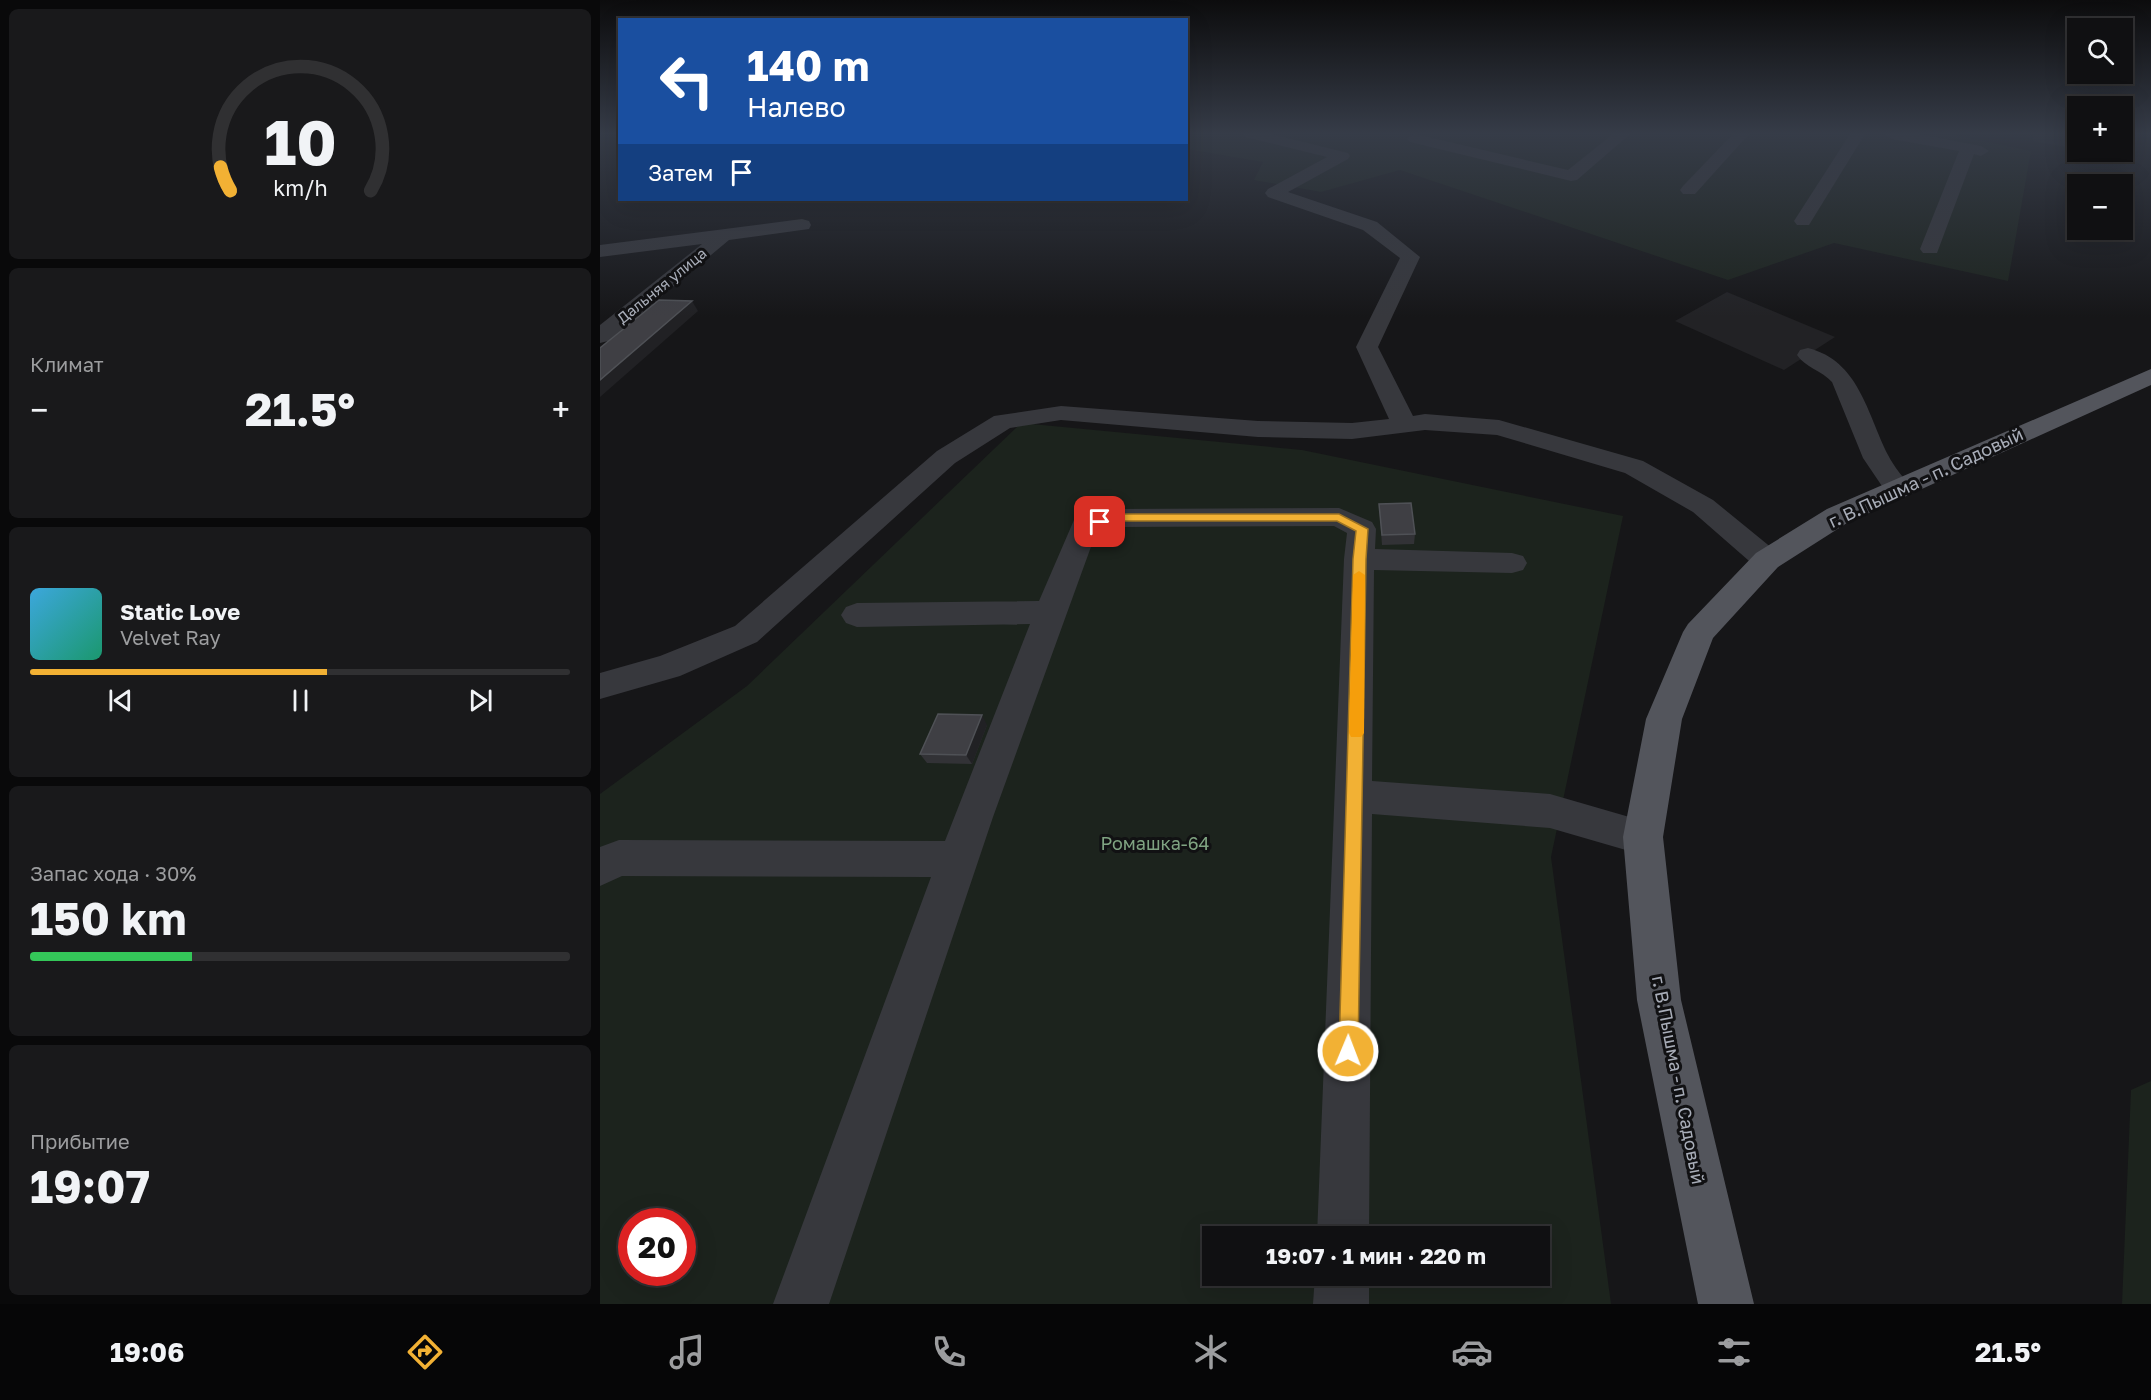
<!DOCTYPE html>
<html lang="ru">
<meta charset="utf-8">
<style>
body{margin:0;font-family:"Golos Text",sans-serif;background:#19191b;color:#f1f3f6;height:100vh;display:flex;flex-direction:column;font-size:22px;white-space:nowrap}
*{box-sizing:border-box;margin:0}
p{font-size:20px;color:#9c9d9f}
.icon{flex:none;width:33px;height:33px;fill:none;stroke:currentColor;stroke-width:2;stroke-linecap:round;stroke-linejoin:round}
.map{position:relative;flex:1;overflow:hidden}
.panel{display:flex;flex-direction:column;gap:9px;padding:9px;background:#09090a;width:600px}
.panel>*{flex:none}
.top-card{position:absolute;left:18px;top:18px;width:570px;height:183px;border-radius:0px;box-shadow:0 6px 24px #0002,0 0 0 2px #303032;background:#1a4fa0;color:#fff;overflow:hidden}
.tools{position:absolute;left:1467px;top:18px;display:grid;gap:12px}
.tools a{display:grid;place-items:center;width:66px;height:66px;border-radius:0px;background:#101012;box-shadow:0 6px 24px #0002,0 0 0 2px #303032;font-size:30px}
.speed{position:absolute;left:18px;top:1208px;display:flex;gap:12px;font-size:30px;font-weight:700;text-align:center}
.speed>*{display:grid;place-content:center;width:78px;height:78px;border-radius:50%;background:#101012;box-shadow:0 6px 24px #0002,0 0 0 2px #303032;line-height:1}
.speed .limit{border:9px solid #d22;background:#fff;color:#111}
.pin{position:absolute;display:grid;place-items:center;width:51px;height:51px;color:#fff;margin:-26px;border-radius:12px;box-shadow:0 3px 9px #0006}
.me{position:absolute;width:66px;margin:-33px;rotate:1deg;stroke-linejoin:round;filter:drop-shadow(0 0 4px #0008)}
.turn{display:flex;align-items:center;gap:21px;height:126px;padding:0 30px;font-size:27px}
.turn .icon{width:78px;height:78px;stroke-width:2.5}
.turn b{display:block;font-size:42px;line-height:51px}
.then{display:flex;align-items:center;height:57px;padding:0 30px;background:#0003;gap:12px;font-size:22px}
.big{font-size:45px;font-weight:700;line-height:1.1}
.panel .tile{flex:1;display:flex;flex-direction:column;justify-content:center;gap:9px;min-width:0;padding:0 21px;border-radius:9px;background:#19191b}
.panel .dial{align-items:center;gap:0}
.dial svg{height:156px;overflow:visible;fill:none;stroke:#303032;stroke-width:7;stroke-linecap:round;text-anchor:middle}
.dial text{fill:#f1f3f6;stroke:none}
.song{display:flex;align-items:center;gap:18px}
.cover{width:72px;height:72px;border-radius:9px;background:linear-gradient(135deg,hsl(200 70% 55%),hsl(160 70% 35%))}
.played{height:6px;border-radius:3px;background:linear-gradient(90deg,#f2b134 55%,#303032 55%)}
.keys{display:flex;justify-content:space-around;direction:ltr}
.heat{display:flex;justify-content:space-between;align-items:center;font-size:33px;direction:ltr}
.charge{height:9px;border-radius:4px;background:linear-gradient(90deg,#34c759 30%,#303032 0)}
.trip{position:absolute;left:602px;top:1226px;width:348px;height:60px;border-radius:0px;background:#101012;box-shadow:0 6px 24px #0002,0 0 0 2px #303032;font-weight:700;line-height:60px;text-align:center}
.tabs{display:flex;height:96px;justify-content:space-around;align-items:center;background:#060607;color:#9c9d9f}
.tabs .icon{width:42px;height:42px}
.tabs .active{color:#f2b134}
.tabs b{font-size:27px;color:#f1f3f6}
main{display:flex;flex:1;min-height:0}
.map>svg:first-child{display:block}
</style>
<main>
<section class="panel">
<div class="tile dial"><svg viewBox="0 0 100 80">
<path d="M14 69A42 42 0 1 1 86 69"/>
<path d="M14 69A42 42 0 0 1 9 57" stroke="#f2b134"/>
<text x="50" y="56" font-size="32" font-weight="700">10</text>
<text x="50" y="72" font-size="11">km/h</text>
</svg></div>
<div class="tile"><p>Климат</p>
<div class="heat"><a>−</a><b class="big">21.5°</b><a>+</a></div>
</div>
<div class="tile">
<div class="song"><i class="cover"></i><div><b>Static Love</b><p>Velvet Ray</p></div></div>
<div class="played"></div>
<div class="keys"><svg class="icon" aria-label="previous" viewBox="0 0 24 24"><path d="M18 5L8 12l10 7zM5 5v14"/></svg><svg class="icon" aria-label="pause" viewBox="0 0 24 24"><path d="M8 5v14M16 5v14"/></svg><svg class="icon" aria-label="next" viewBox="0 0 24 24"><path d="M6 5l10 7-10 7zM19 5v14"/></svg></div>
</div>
<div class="tile"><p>Запас хода · 30%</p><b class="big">150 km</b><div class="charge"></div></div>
<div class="tile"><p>Прибытие</p><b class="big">19:07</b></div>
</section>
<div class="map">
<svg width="1551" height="1304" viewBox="0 0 1551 1304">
<rect width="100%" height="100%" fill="#161618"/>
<g fill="#222225">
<path d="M 1433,134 L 1477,134 L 1477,149 L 1433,141 Z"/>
<path d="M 1127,292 L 1235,337 L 1184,370 L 1075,321 Z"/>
</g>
<g fill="#1c231d" fill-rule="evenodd">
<path d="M 586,134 L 1349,134 L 1431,151 L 1408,281 L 1234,243 L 1128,280 L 800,170 L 721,192 L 654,180 L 663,162 L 587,149 Z"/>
<path d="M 421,423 L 702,450 L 1023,516 L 951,857 L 1011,1304 L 0,1304 L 0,794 L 147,686 ZM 32,1221 L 82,1221 L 82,1272 L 32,1272 ZM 612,1236 L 939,1236 L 939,1275 L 612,1275 Z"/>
<path d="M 1551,1081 L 1551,1304 L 1522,1304 L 1531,1090 Z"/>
</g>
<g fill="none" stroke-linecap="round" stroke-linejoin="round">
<g fill="#37383d" fill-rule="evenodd">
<path d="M 643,134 L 671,134 L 748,153 L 750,156 L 748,159 L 688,192 L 777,222 L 820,257 L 778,347 L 813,416 L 825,414 L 899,420 L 1043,461 L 1113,500 L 1178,553 L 1182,560 L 1178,567 L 1167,570 L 1156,567 L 1093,512 L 1025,473 L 897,435 L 825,430 L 752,439 L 658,437 L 461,420 L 410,428 L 355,463 L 157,642 L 80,676 L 0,699 L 0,673 L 60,656 L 135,626 L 337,451 L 394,416 L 461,406 L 658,421 L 752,423 L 789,419 L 756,347 L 800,258 L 763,230 L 668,197 L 665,193 L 668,189 L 727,157 L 645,137 Z"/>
<path d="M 815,134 L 968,170 L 1013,134 L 1030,134 L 977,180 L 971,181 L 810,142 L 807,139 L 810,136 Z"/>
<path d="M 1133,134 L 1149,134 L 1095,194 L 1083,194 L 1080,190 L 1083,186 Z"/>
<path d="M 1250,134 L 1265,134 L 1209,225 L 1197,225 L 1194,221 Z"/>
<path d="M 1285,134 L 1318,134 L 1381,146 L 1389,151 L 1381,156 L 1374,154 L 1337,253 L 1323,253 L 1320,249 L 1359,151 L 1292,139 Z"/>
<path d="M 202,219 L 209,221 L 211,225 L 209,229 L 129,240 L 8,341 L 0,343 L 0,325 L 102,244 L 0,257 L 0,245 Z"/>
<path d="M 1208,348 C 1259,361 1267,413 1288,455 C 1294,467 1304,478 1312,489 L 1308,495 L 1298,498 L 1288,495 L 1263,458 L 1232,382 C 1222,371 1205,367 1197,355 L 1200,350 Z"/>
<path d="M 739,508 L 772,522 L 776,529 L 775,549 L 912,553 L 923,556 L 927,563 L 923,570 L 912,573 L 774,570 L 772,781 L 950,794 L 1057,825 L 1063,837 L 1057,849 L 1043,855 L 950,828 L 772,814 L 769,1236 L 717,1236 L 744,559 L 747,533 L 734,526 L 517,527 L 496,533 L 393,817 L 229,1304 L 173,1304 L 331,877 L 22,876 L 0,886 L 0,847 L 19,840 L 345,841 L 430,624 L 257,627 L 246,623 L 241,615 L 246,607 L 257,603 L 439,601 L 474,520 L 516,509 Z"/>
<path d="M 715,1275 L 769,1275 L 769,1304 L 713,1304 Z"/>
</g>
<path fill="#53555c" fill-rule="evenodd" d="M 1551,369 L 1551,385 L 1247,523 L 1178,567 L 1113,638 L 1082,719 L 1063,837 L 1081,1000 L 1154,1304 L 1098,1304 L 1037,1000 L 1023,837 L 1046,719 L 1083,632 L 1088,624 L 1156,553 L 1227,509 Z"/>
</g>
<g fill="#323236">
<path d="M 779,504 L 815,534 L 814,544 L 782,545 Z"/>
<path d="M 387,725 L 372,764 L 327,763 L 320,754 Z"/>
</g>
<g fill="#212124">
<path d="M 92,301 L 98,311 L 0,397 L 0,380 Z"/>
<path d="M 382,715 L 387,725 L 372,764 L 366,755 Z"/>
</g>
<g fill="#3f3f44" stroke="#4f5156" stroke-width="1.5">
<path d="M 59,300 L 92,301 L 0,380 L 0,348 Z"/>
<path d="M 811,503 L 815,534 L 782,535 L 779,504 Z"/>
<path d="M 338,714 L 382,715 L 366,755 L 320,754 Z"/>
</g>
<linearGradient id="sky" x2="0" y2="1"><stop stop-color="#0c0c0d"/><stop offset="0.42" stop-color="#363c48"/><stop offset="1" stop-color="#363c48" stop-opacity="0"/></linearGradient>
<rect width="1551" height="317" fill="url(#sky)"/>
<path fill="#f2b134" stroke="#9d7322" stroke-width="1.5" d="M 516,514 L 739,514 L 768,529 L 766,559 L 758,1051 L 755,1058 L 748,1061 L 741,1058 L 739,1051 L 753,559 L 756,531 L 737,521 L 516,521 L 500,526 L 494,522 L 496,520 Z"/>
<path fill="#f59e0b" d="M 759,571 L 765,575 L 764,733 L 761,737 L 751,737 L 749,733 L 753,575 Z"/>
<g text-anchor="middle" stroke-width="6" stroke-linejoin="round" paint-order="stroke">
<g font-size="15" fill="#a8adb8" stroke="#111113">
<text transform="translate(62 286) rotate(-39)" y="5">Дальняя улица</text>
</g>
<g font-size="18" fill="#a8adb8" stroke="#111113">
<text transform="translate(1326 478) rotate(-25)" y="6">г. В.Пышма - п. Садовый</text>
<text transform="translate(1078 1080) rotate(79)" y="6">г. В.Пышма - п. Садовый</text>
</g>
<g font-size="18" fill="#7fa381" stroke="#111113">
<text x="555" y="850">Ромашка-64</text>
</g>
</g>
</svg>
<div class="tools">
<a><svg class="icon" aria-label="search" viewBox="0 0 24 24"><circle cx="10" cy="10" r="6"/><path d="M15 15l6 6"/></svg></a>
<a>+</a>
<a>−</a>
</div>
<div class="speed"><div class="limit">20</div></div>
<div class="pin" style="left:500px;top:522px;background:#d93025"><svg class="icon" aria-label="arrive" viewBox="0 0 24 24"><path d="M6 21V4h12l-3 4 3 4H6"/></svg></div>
<svg class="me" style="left:748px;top:1051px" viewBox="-20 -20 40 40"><circle r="17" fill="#f2b134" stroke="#fff" stroke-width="3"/><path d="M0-11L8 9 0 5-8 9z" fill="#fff"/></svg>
<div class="trip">19:07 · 1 мин · 220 m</div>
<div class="top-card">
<div class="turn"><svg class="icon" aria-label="left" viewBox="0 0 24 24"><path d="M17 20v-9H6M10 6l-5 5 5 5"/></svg><div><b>140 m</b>Налево</div></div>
<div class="then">Затем<svg class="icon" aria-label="arrive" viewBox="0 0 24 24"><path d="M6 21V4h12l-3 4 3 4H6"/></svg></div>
</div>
</div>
</main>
<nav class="tabs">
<b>19:06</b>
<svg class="icon active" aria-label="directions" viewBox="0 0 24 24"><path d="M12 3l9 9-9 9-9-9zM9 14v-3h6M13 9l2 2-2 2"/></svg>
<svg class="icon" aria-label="music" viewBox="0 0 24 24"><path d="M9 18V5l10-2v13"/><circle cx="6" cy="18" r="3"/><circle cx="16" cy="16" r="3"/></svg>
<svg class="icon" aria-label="phone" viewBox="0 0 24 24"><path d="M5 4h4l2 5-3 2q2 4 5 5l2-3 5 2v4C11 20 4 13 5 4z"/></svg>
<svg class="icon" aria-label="climate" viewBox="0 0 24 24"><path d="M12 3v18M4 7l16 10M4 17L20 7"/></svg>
<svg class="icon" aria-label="car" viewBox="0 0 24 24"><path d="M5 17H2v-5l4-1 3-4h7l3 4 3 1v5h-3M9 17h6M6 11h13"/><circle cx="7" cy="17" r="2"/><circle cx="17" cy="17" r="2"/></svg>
<svg class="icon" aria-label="filters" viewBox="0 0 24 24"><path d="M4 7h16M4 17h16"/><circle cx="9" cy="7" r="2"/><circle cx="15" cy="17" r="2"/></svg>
<b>21.5°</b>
</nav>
